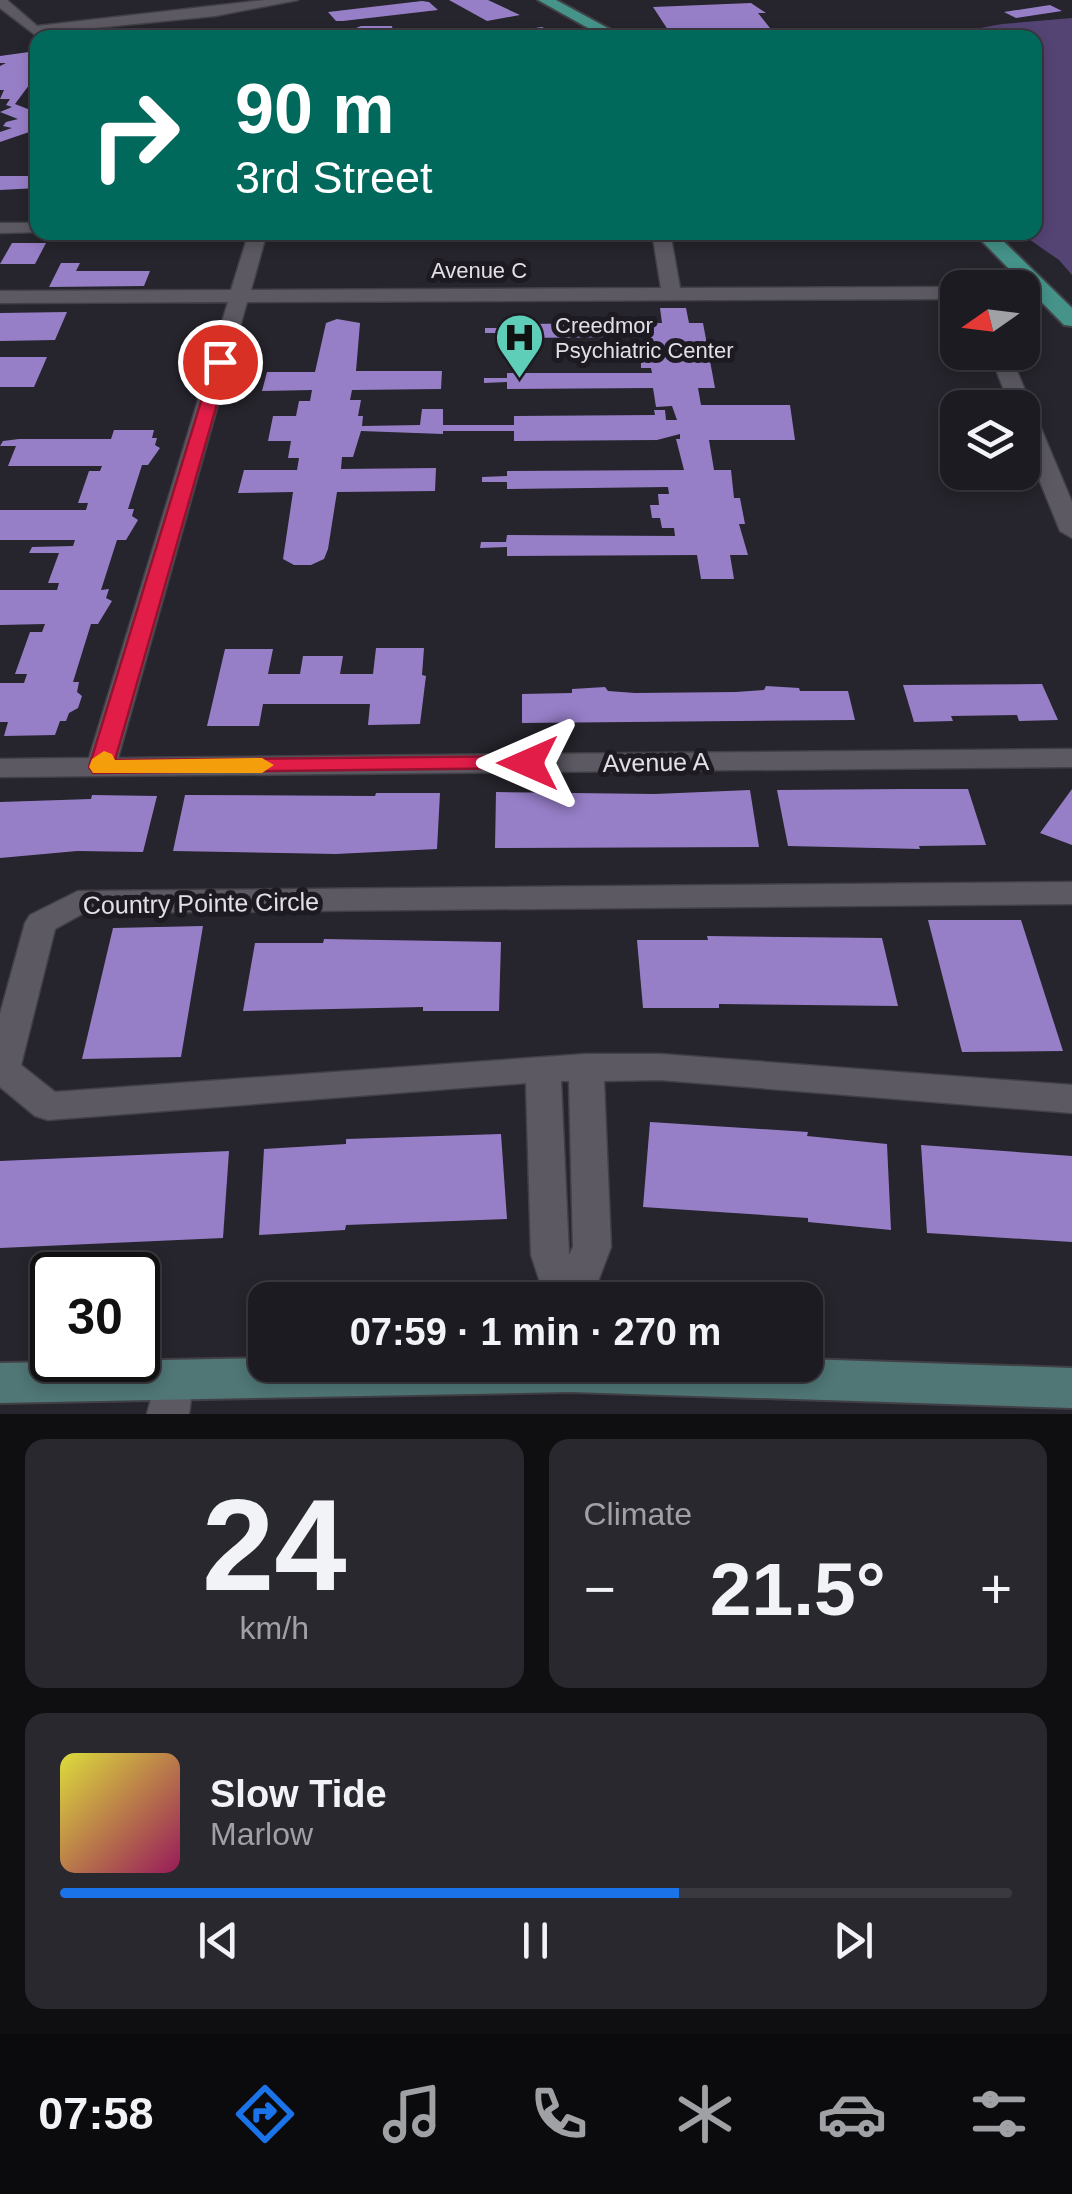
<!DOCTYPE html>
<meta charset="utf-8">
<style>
body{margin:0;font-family:Helvetica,sans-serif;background:#29282e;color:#f1f3f6;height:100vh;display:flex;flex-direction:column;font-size:38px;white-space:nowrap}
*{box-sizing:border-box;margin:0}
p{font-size:32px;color:#a0a1a5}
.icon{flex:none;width:55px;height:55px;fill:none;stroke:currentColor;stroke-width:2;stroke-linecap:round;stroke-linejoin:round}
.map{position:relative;height:1414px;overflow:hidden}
.sheet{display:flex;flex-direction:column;gap:25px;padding:25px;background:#0f0f12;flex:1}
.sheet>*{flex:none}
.hud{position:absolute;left:30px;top:30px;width:1012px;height:210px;border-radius:20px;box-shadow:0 5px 15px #0003,0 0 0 2px #3a393f;background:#00695c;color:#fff;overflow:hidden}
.needle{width:65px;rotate:256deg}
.controls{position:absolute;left:940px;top:270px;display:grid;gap:20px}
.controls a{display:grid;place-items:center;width:100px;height:100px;border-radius:20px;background:#1c1b21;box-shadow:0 5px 15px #0003,0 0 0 2px #3a393f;font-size:50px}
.speed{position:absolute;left:30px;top:1252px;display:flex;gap:20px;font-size:50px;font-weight:700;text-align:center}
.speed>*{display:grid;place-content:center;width:130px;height:130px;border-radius:50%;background:#1c1b21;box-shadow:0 5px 15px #0003,0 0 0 2px #3a393f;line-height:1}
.speed .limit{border:5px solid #111;border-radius:15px;background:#fff;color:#111}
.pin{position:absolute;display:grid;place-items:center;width:85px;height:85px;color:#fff;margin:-42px;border:5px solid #fff;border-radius:50%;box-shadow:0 2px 10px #0007}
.me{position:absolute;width:110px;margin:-55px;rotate:270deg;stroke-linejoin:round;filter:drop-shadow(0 0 8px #0008)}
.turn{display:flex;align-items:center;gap:35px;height:210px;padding:0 40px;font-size:45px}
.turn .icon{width:130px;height:130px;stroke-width:2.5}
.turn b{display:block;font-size:70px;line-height:85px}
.big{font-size:75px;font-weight:700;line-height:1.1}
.sheet .card{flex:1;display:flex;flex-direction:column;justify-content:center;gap:15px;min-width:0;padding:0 35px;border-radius:20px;background:#29282e}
.sheet .dial{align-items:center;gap:0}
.dial b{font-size:130px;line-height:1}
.song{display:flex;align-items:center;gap:30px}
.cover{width:120px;height:120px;border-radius:15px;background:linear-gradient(135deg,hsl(60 70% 55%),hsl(330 70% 35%))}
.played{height:10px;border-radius:5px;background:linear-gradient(90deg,#1a73e8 65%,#3a393f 65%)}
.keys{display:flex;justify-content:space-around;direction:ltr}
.heat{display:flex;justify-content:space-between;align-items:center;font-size:55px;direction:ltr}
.sheet .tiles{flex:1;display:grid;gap:25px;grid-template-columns:1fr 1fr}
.card:last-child{grid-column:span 2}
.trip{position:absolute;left:248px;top:1282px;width:575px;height:100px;border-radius:20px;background:#1c1b21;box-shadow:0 5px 15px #0003,0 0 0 2px #3a393f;font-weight:700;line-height:100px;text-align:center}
.tab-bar{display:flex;height:160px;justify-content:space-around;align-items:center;background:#0b0b0d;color:#a0a1a5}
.tab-bar .icon{width:70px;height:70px}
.tab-bar .current{color:#1a73e8}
.tab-bar b{font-size:45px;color:#f1f3f6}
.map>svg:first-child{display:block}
</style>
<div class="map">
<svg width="1072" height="1414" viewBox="0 0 1072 1414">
<rect width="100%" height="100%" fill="#26242c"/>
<path fill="#544474" d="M 1072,18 L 1072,275 L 1059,260 L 1020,233 L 1035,232 L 1035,38 L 932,37 L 1002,24 Z"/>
<g fill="#977fc8">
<path d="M 449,0 L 488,0 L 520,15 L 487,21 Z"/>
<path d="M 422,1 L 429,2 L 438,10 L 343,21 L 336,21 L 328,12 Z"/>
<path d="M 751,3 L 766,13 L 758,13 L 770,28 L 763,29 L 775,38 L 695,38 L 684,32 L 670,33 L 653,7 Z"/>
<path d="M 1050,5 L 1062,11 L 1016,18 L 1004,12 Z"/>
<path d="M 361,26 L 392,26 L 394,36 L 355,37 L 356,28 Z"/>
<path d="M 542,27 L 563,38 L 522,38 L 509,32 Z"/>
<path d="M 29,52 L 38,52 L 38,73 L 15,104 L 38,113 L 38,129 L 0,142 L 0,132 L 12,128 L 3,126 L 6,122 L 18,119 L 0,112 L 12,107 L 6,105 L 10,99 L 0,99 L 4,90 L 0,90 L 0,66 L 6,63 L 0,63 L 0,56 Z"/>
<path d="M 0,176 L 38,176 L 38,188 L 0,190 Z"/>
<path d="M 12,243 L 46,243 L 35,264 L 0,264 Z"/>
<path d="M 61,263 L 80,263 L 76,271 L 150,271 L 144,286 L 49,287 Z"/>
<path d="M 660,308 L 686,308 L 689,323 L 703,323 L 715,388 L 698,388 L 701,405 L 790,405 L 795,440 L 709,440 L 714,470 L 731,470 L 734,498 L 740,498 L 745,524 L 739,524 L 748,555 L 730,555 L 734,579 L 701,579 L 697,555 L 507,556 L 507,547 L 480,548 L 481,542 L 506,542 L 507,535 L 675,536 L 674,528 L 662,528 L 660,518 L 652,518 L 650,505 L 659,505 L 658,494 L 669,494 L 668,487 L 507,489 L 507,482 L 482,482 L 482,477 L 507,476 L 507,471 L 684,470 L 676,439 L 680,439 L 680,434 L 657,440 L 514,441 L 514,431 L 443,431 L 443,434 L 361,431 L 353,457 L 342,457 L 341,469 L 436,468 L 435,491 L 337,492 L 328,549 L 324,559 L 311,565 L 294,565 L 283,559 L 293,492 L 238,493 L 244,470 L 297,470 L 299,458 L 288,458 L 291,441 L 268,441 L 273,416 L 296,416 L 299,401 L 310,401 L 312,390 L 262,391 L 267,372 L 315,372 L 326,323 L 337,319 L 360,323 L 356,371 L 442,371 L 441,389 L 352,390 L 350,400 L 361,400 L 358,416 L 363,416 L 362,426 L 420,425 L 422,409 L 443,409 L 443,425 L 514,425 L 514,416 L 655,415 L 654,410 L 665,410 L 666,420 L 677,420 L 672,406 L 656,407 L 653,388 L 507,389 L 507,382 L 484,383 L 484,378 L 507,378 L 507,373 L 652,373 L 651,368 L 641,368 L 641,360 L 633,360 L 632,350 L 639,350 L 638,342 L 648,342 L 648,337 L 507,338 L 507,333 L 485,333 L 485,328 L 507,328 L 507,324 L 662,323 Z"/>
<path d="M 67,312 L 55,340 L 0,341 L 0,313 Z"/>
<path d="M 0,357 L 47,357 L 34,387 L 0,387 Z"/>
<path d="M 114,430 L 154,430 L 152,438 L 157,438 L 155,445 L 160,448 L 148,465 L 142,465 L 128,509 L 134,509 L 132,516 L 138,520 L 126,540 L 117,540 L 101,590 L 109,589 L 106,598 L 112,601 L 98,624 L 91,624 L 73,682 L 79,682 L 77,692 L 82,696 L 78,708 L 69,713 L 66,721 L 60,721 L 55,735 L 4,736 L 8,722 L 0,722 L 0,683 L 24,683 L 27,674 L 15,674 L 30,632 L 42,632 L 45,624 L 0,625 L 0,590 L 57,590 L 59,583 L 48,583 L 59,553 L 29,553 L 32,547 L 73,546 L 75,540 L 0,540 L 0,510 L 86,510 L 88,503 L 78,503 L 89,471 L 100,471 L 102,466 L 8,466 L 16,446 L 0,446 L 3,441 L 19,439 L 111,439 Z"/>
<path d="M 376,648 L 424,648 L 422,675 L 426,676 L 420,724 L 368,725 L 370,704 L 263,704 L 259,726 L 207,726 L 225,649 L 273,649 L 268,674 L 300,674 L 303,656 L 343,656 L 340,674 L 373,674 Z"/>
<path d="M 1042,684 L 1058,720 L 1019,721 L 1017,715 L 951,716 L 953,721 L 914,722 L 903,685 Z"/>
<path d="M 766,686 L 799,688 L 800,691 L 848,691 L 855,720 L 522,723 L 522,694 L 572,693 L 572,689 L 605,687 L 608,691 L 635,693 L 736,692 L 764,690 Z"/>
<path d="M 904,789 L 968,789 L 986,845 L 919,846 L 920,849 L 788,846 L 777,790 Z"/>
<path d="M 1072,789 L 1072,845 L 1040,833 Z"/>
<path d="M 750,790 L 759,847 L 495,848 L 496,792 L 655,794 Z"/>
<path d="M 376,793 L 440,793 L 437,849 L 336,854 L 173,851 L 185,795 L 375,796 Z"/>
<path d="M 92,795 L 157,796 L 143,852 L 77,851 L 0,858 L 0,802 L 91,799 Z"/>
<path d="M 928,920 L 1021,920 L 1063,1051 L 962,1052 Z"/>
<path d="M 203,926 L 181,1057 L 82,1059 L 113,928 Z"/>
<path d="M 707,936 L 882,938 L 898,1006 L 719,1004 L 719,1008 L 643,1008 L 637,940 L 708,940 Z"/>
<path d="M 324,939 L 501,942 L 499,1011 L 423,1011 L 423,1007 L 243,1011 L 255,943 L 323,943 Z"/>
<path d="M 650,1122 L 808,1132 L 807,1136 L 887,1144 L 891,1230 L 808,1222 L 808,1218 L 643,1207 Z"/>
<path d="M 501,1134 L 507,1219 L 346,1225 L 345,1230 L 259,1235 L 264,1149 L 346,1144 L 346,1139 Z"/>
<path d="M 921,1145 L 1072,1156 L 1072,1242 L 927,1233 Z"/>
<path d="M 229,1151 L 223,1238 L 0,1248 L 0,1161 Z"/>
</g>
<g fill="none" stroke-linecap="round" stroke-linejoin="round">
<defs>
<g id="street">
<path d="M 0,0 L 7,0 L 37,26 L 265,0 L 298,0 L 215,16 L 34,34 L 0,8 Z"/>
<path d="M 0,223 L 38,223 L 38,232 L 42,232 L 0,233 Z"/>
<path d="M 249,232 L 267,232 L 251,290 L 661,288 L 652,232 L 670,232 L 680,288 L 958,287 L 959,288 L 958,299 L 247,302 L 118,758 L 1072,749 L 1072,767 L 0,777 L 0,759 L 89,758 L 228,302 L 0,303 L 0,291 L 231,290 Z"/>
<path d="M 989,352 L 1009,352 L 1072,502 L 1072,538 L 1060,531 L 1022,437 L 1022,408 L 1011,408 Z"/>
<path d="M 1072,882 L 1072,904 L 84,913 L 55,929 L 21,1065 L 55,1092 L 586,1054 L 660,1054 L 1072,1085 L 1072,1113 L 660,1080 L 604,1081 L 611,1247 L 591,1300 L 546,1300 L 531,1255 L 526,1083 L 48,1120 L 35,1116 L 0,1087 L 0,1014 L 25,923 L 30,915 L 78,891 ZM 561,1081 L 569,1081 L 573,1247 L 569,1255 Z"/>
<path d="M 174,1360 L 188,1365 L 194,1378 L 189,1414 L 147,1414 L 160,1365 Z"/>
</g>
<path id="secondary" d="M 265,1358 L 265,1365 L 805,1365 L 805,1359 L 1072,1368 L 1072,1408 L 570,1392 L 0,1403 L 0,1363 Z"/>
<g id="primary">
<path d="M 538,0 L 556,0 L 626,38 L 606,38 Z"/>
<path d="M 973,232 L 994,232 L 1072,308 L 1072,326 L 1064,325 Z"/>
</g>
</defs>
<use href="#street" stroke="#414046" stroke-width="3"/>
<use href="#secondary" stroke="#414046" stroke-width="4"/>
<use href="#primary" stroke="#414046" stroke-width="4"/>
<use href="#street" fill="#5c5963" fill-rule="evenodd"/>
<use href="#secondary" fill="#507676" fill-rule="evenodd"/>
<use href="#primary" fill="#459389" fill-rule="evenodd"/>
</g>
<path fill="#e11d48" stroke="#92132f" stroke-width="2.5" d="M 214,359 L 229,362 L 115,760 L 528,756 L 537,758 L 540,763 L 537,768 L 93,773 L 89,767 Z"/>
<path fill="#f59e0b" d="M 104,751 L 112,754 L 115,760 L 262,758 L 274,765 L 262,773 L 93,773 L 89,767 L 92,759 Z"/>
<defs>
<symbol id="hospital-pin" viewBox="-11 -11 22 30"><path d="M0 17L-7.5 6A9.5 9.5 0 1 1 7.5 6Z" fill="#5eceb8" stroke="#1d1a22"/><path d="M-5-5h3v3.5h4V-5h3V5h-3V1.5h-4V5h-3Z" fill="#111"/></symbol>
</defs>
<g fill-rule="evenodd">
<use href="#hospital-pin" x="492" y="310" width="55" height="75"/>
</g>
<g text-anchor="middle" stroke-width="10" stroke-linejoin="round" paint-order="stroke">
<g font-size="22" fill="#e1e0e5" stroke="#1d1a22">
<text x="479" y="278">Avenue C</text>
</g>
<g font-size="22" fill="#e1e0e5" stroke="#1d1a22" text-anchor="start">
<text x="555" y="333">Creedmor<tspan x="555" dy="25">Psychiatric Center</tspan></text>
</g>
<g font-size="25" fill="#e1e0e5" stroke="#1d1a22">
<text transform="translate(656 762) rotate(-1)" y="9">Avenue A</text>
<text transform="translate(201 903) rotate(-1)" y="9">Country Pointe Circle</text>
</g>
</g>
</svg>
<div class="controls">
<a><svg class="needle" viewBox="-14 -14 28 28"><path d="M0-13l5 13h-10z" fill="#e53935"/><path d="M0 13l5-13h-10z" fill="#a0a1a5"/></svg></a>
<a><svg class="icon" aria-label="layers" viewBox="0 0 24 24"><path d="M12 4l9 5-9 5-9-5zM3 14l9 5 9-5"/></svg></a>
</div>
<div class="speed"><div class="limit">30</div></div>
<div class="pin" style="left:220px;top:362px;background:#d93025"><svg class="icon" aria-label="arrive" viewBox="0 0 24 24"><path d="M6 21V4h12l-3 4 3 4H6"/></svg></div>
<svg class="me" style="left:528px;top:763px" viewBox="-20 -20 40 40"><path d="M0-17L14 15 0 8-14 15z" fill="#e11d48" stroke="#fff" stroke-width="4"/></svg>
<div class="trip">07:59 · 1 min · 270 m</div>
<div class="hud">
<div class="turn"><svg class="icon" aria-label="right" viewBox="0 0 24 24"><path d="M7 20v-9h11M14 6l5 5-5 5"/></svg><div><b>90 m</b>3rd Street</div></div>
</div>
</div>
<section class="sheet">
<div class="tiles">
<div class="card dial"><b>24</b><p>km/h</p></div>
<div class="card"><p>Climate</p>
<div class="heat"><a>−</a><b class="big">21.5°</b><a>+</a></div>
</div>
<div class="card">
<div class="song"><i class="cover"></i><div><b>Slow Tide</b><p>Marlow</p></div></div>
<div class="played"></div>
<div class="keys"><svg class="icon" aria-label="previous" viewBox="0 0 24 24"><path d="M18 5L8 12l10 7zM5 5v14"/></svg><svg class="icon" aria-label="pause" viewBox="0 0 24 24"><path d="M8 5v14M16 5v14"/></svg><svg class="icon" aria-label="next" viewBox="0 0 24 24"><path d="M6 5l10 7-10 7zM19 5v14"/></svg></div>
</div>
</div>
</section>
<nav class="tab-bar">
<b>07:58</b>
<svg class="icon current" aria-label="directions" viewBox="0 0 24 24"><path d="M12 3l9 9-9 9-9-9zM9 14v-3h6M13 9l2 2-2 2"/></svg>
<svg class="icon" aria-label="music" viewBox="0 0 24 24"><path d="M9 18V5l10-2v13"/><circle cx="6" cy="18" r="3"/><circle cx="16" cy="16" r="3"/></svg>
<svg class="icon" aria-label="phone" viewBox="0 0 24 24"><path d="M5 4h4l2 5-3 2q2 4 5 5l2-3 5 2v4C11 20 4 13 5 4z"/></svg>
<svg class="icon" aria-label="climate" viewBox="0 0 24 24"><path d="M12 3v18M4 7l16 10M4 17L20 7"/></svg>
<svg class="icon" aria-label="car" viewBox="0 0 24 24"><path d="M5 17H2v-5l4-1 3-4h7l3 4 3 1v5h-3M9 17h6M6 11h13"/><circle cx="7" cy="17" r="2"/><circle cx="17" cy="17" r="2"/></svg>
<svg class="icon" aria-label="filters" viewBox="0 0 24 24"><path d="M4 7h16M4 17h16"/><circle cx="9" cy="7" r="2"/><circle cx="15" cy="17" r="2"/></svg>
</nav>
